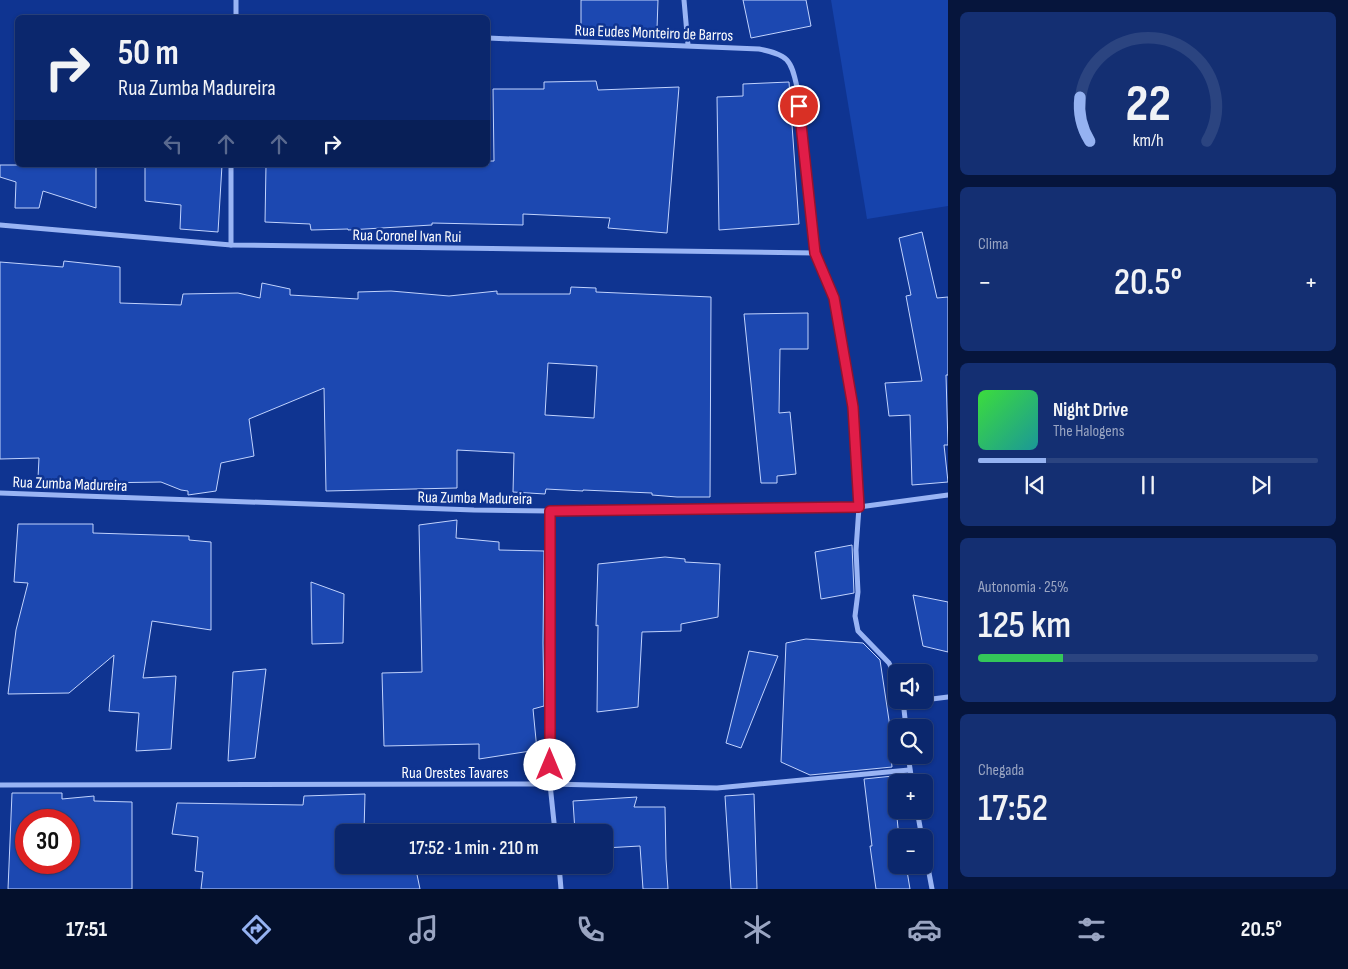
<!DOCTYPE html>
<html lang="pt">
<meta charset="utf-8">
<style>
body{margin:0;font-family:"Sofia Sans Condensed",sans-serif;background:#142f72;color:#f1f3f6;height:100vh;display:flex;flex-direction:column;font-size:19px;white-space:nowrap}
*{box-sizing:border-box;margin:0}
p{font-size:16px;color:#9aa5c2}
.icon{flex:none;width:28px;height:28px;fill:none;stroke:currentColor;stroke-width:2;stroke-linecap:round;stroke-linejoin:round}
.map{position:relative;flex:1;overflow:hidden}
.side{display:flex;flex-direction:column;gap:12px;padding:12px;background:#06153c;width:400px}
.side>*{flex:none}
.top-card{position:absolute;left:15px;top:15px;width:475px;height:152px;border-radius:8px;box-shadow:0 1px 4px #0004,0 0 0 1px #2b4480;background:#0b276d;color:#f1f3f6;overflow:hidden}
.controls{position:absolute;left:888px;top:664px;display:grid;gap:10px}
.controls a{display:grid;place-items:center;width:45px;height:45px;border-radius:8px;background:#0b276d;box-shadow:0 1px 4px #0004,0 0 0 1px #2b4480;font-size:25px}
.speed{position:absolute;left:15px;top:809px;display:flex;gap:10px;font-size:25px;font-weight:700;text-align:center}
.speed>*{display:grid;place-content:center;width:65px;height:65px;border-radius:50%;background:#0b276d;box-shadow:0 1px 4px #0004,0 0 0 1px #2b4480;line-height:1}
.speed .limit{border:8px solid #d22;background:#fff;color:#111}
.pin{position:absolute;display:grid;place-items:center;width:42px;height:42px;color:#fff;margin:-21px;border:2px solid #fff;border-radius:50%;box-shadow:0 1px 5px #0007}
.me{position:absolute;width:55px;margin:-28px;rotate:0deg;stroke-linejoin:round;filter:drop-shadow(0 0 4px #0008)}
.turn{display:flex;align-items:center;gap:18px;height:105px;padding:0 20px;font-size:22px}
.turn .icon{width:65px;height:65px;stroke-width:2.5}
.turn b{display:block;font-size:35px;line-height:42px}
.lanes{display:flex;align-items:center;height:48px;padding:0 20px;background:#0003;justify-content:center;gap:25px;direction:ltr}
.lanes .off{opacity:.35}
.big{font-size:38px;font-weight:600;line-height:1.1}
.side .card{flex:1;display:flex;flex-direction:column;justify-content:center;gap:8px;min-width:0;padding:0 18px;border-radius:8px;background:#142f72}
.side .dial{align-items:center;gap:0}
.dial svg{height:130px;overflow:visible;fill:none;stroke:#2b4480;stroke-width:7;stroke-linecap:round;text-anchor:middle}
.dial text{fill:#f1f3f6;stroke:none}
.song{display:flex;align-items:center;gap:15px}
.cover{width:60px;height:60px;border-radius:8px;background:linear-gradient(135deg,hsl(120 70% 55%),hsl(180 70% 35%))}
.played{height:5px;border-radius:2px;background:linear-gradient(90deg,#95b2f1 20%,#2b4480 20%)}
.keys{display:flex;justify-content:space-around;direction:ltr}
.heat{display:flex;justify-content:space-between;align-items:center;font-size:28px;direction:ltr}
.charge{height:8px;border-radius:4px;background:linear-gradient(90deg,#34c759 25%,#2b4480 0)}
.trip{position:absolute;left:335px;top:824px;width:278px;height:50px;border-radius:8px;background:#0b276d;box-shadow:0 1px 4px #0004,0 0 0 1px #2b4480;font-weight:600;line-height:50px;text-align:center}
.tabs{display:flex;height:80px;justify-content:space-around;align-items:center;background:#04102c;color:#9aa5c2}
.tabs .icon{width:35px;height:35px}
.tabs .current{color:#95b2f1}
.tabs b{font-size:22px;color:#f1f3f6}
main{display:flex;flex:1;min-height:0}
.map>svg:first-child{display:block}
</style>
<main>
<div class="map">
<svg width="948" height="889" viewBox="0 0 948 889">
<rect width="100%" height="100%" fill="#0f3491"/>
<path fill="#1643ac" d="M 831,0 L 948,0 L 948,206 L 867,219 Z"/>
<g fill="#1c48b1" stroke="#c1d3fe" fill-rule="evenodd">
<path d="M 581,0 L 658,0 L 657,29 L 581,28 Z"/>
<path d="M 743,0 L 806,0 L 811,26 L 751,38 Z"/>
<path d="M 596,81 L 598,90 L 679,87 L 667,233 L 608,228 L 610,218 L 523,214 L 523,225 L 432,223 L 432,225 L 348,230 L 348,229 L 311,230 L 310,224 L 265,222 L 266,165 L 488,165 L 488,161 L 494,161 L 493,89 L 544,89 L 544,82 Z"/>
<path d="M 789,82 L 799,224 L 719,230 L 717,97 L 743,96 L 743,84 Z"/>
<path d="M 0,165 L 96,165 L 96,208 L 43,191 L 39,208 L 15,208 L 16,182 L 0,177 Z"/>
<path d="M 145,165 L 222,165 L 218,232 L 180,229 L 181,205 L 145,201 Z"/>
<path d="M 922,232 L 937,298 L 948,297 L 948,375 L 946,375 L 948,445 L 944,445 L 948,482 L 912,485 L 910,415 L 889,416 L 885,383 L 922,381 L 906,296 L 911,295 L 899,238 Z"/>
<path d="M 64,261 L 120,267 L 120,303 L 181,305 L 183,294 L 238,293 L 260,298 L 262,283 L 290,289 L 290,295 L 358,299 L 358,292 L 391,291 L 449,296 L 497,291 L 497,294 L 570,294 L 571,287 L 596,288 L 596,292 L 711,297 L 710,497 L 677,497 L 652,495 L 652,493 L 583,490 L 583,491 L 546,489 L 545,494 L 513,492 L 514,453 L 457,450 L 457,488 L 326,491 L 324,388 L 249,419 L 254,456 L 221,463 L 216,491 L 188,495 L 188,491 L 181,490 L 161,482 L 96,483 L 38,478 L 39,458 L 0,459 L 0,262 L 63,267 ZM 548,363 L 597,366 L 594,418 L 545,415 Z"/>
<path d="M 808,313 L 808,349 L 780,349 L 779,413 L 790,412 L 796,474 L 777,476 L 777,483 L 761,483 L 744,314 Z"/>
<path d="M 457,520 L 456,538 L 499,542 L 499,550 L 544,551 L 543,643 L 544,706 L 533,709 L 537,750 L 479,759 L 479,744 L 384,746 L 382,673 L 422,672 L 419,525 Z"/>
<path d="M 18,524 L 93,524 L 93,533 L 189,536 L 189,540 L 211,542 L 211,630 L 152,621 L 143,678 L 176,676 L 171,749 L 136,751 L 139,713 L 109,711 L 114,655 L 69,693 L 8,694 L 16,630 L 28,583 L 14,582 Z"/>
<path d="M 852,545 L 854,593 L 821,599 L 815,552 Z"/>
<path d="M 665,557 L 685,559 L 685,562 L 720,564 L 718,617 L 681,624 L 681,631 L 642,632 L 638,707 L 597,712 L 598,625 L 596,626 L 598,564 Z"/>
<path d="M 311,582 L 344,594 L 343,643 L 312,644 Z"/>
<path d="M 913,595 L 948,602 L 948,652 L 923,646 Z"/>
<path d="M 806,639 L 863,643 L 880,660 L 894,754 L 891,756 L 892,767 L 810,775 L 781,762 L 786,643 Z"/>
<path d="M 749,651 L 778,656 L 741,748 L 726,743 Z"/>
<path d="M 266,669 L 255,758 L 228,761 L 233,672 Z"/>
<path d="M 893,776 L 899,838 L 896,838 L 896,865 L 906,865 L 910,889 L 876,889 L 870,846 L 872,846 L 864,779 Z"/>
<path d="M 12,793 L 62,793 L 62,799 L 94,796 L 94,801 L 132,802 L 132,889 L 8,889 ZM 26,820 L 69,820 L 69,862 L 26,862 Z"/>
<path d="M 365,794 L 364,832 L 344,832 L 344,865 L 415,865 L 420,889 L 201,889 L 203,872 L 195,871 L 198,837 L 172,834 L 177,803 L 303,805 L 304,796 Z"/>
<path d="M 754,794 L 757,889 L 731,889 L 725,796 Z"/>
<path d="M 637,797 L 634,807 L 665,807 L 666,859 L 668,889 L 643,889 L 640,846 L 604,848 L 604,832 L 575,832 L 573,801 Z"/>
</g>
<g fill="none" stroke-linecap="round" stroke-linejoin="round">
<g stroke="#99b4f4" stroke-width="5">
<path d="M 684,0 L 688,45"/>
<path d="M 236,18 L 236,0"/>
<path d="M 488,38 L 759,49 C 788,55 791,59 797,87 L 815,253 L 834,297 L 853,407 L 859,507 L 856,550 L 858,592 L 855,616 L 858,631 L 889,663 L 896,677"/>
<path d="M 0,225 L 231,245 L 815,253"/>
<path d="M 231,245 L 231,165"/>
<path d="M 0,493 L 474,510 L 550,511 L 859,507 L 948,495"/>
<path d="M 550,511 L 550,784 L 555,832"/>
<path d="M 903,700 L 906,728"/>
<path d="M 924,700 L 948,697"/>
<path d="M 904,702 L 920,700"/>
<path d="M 908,755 L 912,782"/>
<path d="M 0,785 L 550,784 L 717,788 L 909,770"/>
<path d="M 917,810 L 922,838"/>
<path d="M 924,846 L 932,889"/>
<path d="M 559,865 L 561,889"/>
</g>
</g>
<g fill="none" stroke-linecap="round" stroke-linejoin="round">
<defs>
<path id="route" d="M 550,765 L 550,511 L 859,507 L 853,407 L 834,298 L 815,253 L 799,106"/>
</defs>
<use href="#route" stroke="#92132f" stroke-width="12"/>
<use href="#route" stroke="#e11d48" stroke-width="9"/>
</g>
<g text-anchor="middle" stroke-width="5" stroke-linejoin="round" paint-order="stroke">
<g font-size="16" fill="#fff" stroke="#0f3491">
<text transform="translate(654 32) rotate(2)" y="6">Rua Eudes Monteiro de Barros</text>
<text transform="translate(407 235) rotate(1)" y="6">Rua Coronel Ivan Rui</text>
<text transform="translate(70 483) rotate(2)" y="6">Rua Zumba Madureira</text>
<text transform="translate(475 497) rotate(1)" y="6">Rua Zumba Madureira</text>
<text x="455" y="778">Rua Orestes Tavares</text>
</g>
</g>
</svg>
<div class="controls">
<a><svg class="icon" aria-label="sound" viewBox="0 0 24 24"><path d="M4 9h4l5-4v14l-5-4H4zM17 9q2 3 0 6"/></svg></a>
<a><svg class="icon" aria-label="search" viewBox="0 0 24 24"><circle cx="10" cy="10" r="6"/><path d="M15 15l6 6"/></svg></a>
<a>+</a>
<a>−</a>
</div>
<div class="speed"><div class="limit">30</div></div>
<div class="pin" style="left:799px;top:106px;background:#d93025"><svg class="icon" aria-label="arrive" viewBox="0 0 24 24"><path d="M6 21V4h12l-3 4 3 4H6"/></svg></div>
<svg class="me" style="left:550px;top:765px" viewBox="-20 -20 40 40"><circle r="19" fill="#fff"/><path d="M0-13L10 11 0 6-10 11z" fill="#e11d48"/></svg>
<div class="trip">17:52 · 1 min · 210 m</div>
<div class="top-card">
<div class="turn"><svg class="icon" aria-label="right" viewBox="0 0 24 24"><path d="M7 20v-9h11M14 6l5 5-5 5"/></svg><div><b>50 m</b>Rua Zumba Madureira</div></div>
<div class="lanes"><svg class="icon off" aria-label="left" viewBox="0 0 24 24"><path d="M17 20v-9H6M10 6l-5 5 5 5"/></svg><svg class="icon off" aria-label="ahead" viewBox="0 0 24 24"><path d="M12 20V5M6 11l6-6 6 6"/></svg><svg class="icon off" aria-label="ahead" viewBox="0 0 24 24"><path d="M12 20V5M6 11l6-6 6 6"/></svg><svg class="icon" aria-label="right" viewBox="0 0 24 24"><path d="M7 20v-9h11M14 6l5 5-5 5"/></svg></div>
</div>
</div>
<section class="side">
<div class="card dial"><svg viewBox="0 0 100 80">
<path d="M14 69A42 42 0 1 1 86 69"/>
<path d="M14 69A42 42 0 0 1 8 42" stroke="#95b2f1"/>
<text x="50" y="56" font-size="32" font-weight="700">22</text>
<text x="50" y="72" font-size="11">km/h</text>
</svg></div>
<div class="card"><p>Clima</p>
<div class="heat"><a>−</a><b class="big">20.5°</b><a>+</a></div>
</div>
<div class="card">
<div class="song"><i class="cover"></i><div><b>Night Drive</b><p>The Halogens</p></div></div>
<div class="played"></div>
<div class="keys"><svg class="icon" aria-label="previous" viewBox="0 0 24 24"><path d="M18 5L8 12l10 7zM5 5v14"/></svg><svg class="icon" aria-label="pause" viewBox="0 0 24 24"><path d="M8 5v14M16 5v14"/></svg><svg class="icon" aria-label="next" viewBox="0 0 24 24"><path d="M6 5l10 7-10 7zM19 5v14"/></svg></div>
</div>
<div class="card"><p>Autonomia · 25%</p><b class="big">125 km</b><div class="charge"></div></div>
<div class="card"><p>Chegada</p><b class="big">17:52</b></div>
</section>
</main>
<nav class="tabs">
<b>17:51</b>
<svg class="icon current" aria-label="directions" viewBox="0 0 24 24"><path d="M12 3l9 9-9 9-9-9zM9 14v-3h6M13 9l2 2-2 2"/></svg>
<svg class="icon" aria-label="music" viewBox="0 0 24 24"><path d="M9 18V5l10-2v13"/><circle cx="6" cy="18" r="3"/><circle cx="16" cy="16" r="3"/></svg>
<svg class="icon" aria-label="phone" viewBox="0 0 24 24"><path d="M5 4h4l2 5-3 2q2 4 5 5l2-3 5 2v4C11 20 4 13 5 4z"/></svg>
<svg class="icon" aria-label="climate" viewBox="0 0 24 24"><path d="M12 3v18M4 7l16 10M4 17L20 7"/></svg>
<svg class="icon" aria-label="car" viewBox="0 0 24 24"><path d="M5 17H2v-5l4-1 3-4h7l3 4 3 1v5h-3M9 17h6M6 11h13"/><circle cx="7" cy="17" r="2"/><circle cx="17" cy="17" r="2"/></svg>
<svg class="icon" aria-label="filters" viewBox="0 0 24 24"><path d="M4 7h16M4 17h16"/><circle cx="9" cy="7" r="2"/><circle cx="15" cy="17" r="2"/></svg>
<b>20.5°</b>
</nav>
